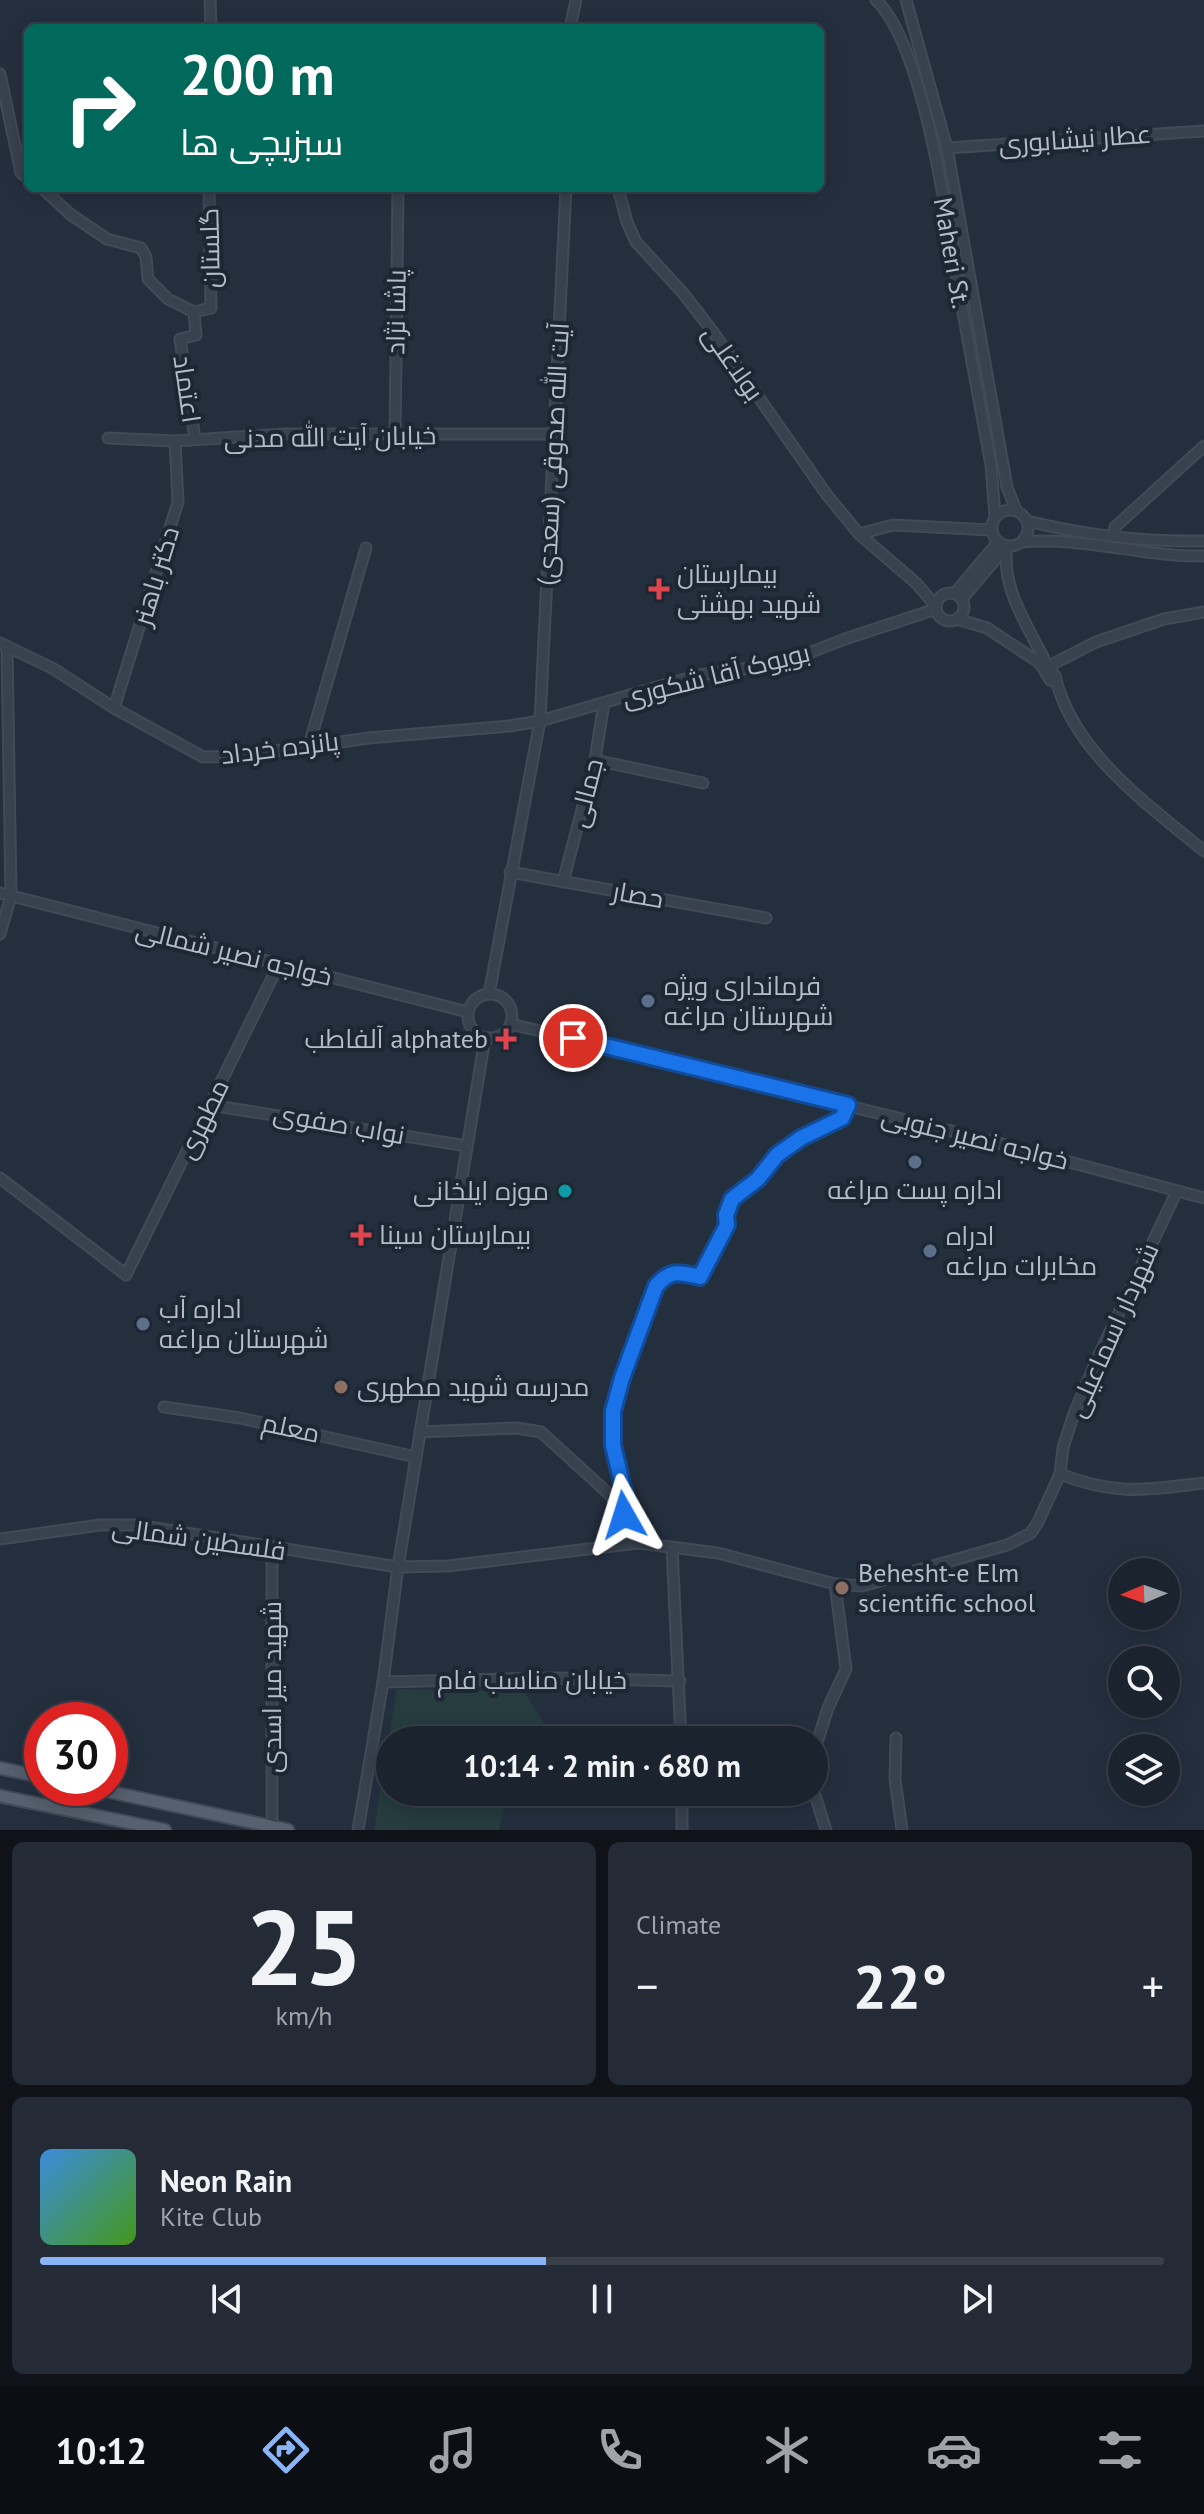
<!DOCTYPE html>
<meta charset="utf-8">
<style>
body{margin:0;font-family:"PT Sans",Cairo,sans-serif;background:#242b36;color:#f1f3f6;height:100vh;display:flex;flex-direction:column;font-size:30px;white-space:nowrap}
*{box-sizing:border-box;margin:0}
p{font-size:26px;color:#a0a4aa}
.icon{flex:none;width:44px;height:44px;fill:none;stroke:currentColor;stroke-width:2;stroke-linecap:round;stroke-linejoin:round}
.map{position:relative;height:1830px;overflow:hidden}
.sheet{display:flex;flex-direction:column;gap:12px;padding:12px;background:#0f1319;flex:1}
.sheet>*{flex:none}
.guide{position:absolute;left:24px;top:24px;width:800px;height:168px;border-radius:12px;box-shadow:0 4px 20px #0003,0 0 0 2px #39404a;background:#00695c;color:#fff;overflow:hidden}
.needle{width:52px;rotate:268deg}
.fabs{position:absolute;left:1108px;top:1558px;display:grid;gap:16px}
.fabs a{display:grid;place-items:center;width:72px;height:72px;border-radius:50%;background:#1b232e;box-shadow:0 4px 20px #0003,0 0 0 2px #39404a;font-size:40px}
.speed{position:absolute;left:24px;top:1702px;display:flex;gap:16px;font-size:40px;font-weight:700;text-align:center}
.speed>*{display:grid;place-content:center;width:104px;height:104px;border-radius:50%;background:#1b232e;box-shadow:0 4px 20px #0003,0 0 0 2px #39404a;line-height:1}
.speed .limit{border:12px solid #d22;background:#fff;color:#111}
.pin{position:absolute;display:grid;place-items:center;width:68px;height:68px;color:#fff;margin:-34px;border:4px solid #fff;border-radius:50%;box-shadow:0 2px 8px #0007}
.me{position:absolute;width:88px;margin:-44px;rotate:354deg;stroke-linejoin:round;filter:drop-shadow(0 0 6px #0008)}
.turn{display:flex;align-items:center;gap:28px;height:168px;padding:0 24px;font-size:36px}
.turn .icon{width:104px;height:104px;stroke-width:2.5}
.turn b{display:block;font-size:56px;line-height:68px}
.big{font-size:60px;font-weight:700;line-height:1.1}
.sheet .widget{flex:1;display:flex;flex-direction:column;justify-content:center;gap:12px;min-width:0;padding:0 28px;border-radius:12px;background:#242b36}
.sheet .dial{align-items:center;gap:0}
.dial b{font-size:104px;line-height:1}
.song{display:flex;align-items:center;gap:24px}
.cover{width:96px;height:96px;border-radius:12px;background:linear-gradient(135deg,hsl(210 70% 55%),hsl(100 70% 35%))}
.played{height:8px;border-radius:4px;background:linear-gradient(90deg,#8ab4f8 45%,#39404a 45%)}
.keys{display:flex;justify-content:space-around;direction:ltr}
.heat{display:flex;justify-content:space-between;align-items:center;font-size:44px;direction:ltr}
.sheet .tiles{flex:1;display:grid;gap:12px;grid-template-columns:1fr 1fr}
.widget:last-child{grid-column:span 2}
.trip{position:absolute;left:376px;top:1726px;width:452px;height:80px;border-radius:40px;background:#1b232e;box-shadow:0 4px 20px #0003,0 0 0 2px #39404a;font-weight:700;line-height:80px;text-align:center}
.dock{display:flex;height:128px;justify-content:space-around;align-items:center;background:#0b0e12;color:#a0a4aa}
.dock .icon{width:56px;height:56px}
.dock .on{color:#8ab4f8}
.dock b{font-size:36px;color:#f1f3f6}
.map>svg:first-child{display:block}
</style>
<div class="map">
<svg width="1204" height="1830" viewBox="0 0 1204 1830">
<rect width="100%" height="100%" fill="#242f3e"/>
<path fill="#263c3f" d="M 397,1689 L 524,1692 L 545,1725 L 543,1740 L 390,1740 L 390,1792 L 507,1792 L 499,1830 L 374,1830 Z"/>
<g fill="none" stroke-linecap="round" stroke-linejoin="round">
<defs>
<g id="minor">
<path d="M 210,0 L 211,28"/>
<path d="M 876,0 C 925,46 949,232 961,302 C 971,356 981,410 991,465 L 995,516"/>
<path d="M 906,0 L 947,148 L 1007,487 L 1016,510"/>
<path d="M 570,28 L 576,0"/>
<path d="M 0,74 L 21,173 L 28,178"/>
<path d="M 947,148 L 1204,131"/>
<path d="M 42,188 L 70,214 L 107,239 L 141,248 L 146,257 L 148,279 L 168,299 L 194,312"/>
<path d="M 618,188 L 627,222 L 636,242 L 683,293 L 713,332 L 827,495 L 859,534 L 916,583 L 935,605"/>
<path d="M 395,436 L 398,188"/>
<path d="M 108,438 L 175,441 L 285,434 L 552,434"/>
<path d="M 195,439 L 180,339 L 196,335 L 194,312 L 211,308 L 209,188"/>
<circle cx="1010" cy="528" r="18"/>
<path d="M 1027,521 C 1084,535 1145,542 1204,541"/>
<path d="M 859,534 L 893,525 L 991,530"/>
<path d="M 1114,535 L 1115,527 L 1204,446"/>
<path d="M 1021,542 C 1082,536 1142,557 1204,556"/>
<path d="M 1007,546 C 1001,587 1026,623 1044,659"/>
<circle cx="950" cy="607" r="14"/>
<path d="M 955,593 L 998,542"/>
<path d="M 962,599 L 1006,547"/>
<path d="M 957,619 L 987,628 L 1040,663"/>
<path d="M 0,643 L 52,668 L 114,708 L 203,757 L 241,756 L 369,738 L 509,726 L 540,721 L 699,675 L 780,664 L 845,639 L 936,609"/>
<path d="M 1042,658 L 1055,676 L 1053,680 L 1050,680 L 1040,663 Z"/>
<path d="M 1049,666 L 1096,642 L 1164,619 L 1204,612"/>
<path d="M 1055,676 C 1072,751 1147,804 1204,851"/>
<path d="M 114,708 L 178,502 L 175,441"/>
<path d="M 309,745 L 366,548"/>
<path d="M 595,760 L 703,783"/>
<path d="M 510,872 L 766,918"/>
<path d="M 563,882 L 595,760 L 604,703"/>
<path d="M 0,893 L 468,1012"/>
<path d="M 0,934 L 11,896 L 7,646"/>
<circle cx="490" cy="1016" r="22"/>
<path d="M 489,994 L 540,721 L 566,188"/>
<path d="M 511,1024 L 976,1137 L 1204,1198"/>
<path d="M 210,1105 L 467,1146"/>
<path d="M 0,1178 L 126,1275 L 279,964"/>
<path d="M 164,1407 L 240,1418 L 416,1457"/>
<path d="M 420,1432 L 517,1428 L 541,1432 L 610,1495 L 624,1515 L 638,1543"/>
<path d="M 1060,1474 C 1116,1496 1146,1490 1204,1483"/>
<path d="M 624,1515 C 626,1485 613,1458 612,1429 C 612,1392 642,1323 656,1286 C 671,1269 679,1272 700,1277 L 727,1225 L 726,1215 L 732,1199 L 758,1179 L 777,1155 L 801,1138 L 842,1118 L 848,1105"/>
<path d="M 0,1539 L 100,1525 L 137,1525 L 398,1567 L 448,1566 L 638,1543 L 718,1553 L 835,1584 L 862,1586 L 1007,1545 L 1031,1533 L 1038,1522 L 1060,1474 L 1063,1448 L 1073,1416 L 1097,1359 L 1177,1191"/>
<path d="M 672,1548 L 681,1740"/>
<path d="M 383,1682 L 557,1678 L 680,1681"/>
<path d="M 896,1738 L 895,1779 L 902,1830"/>
<path d="M 814,1770 L 817,1743 L 828,1708 L 846,1669 L 835,1584"/>
<path d="M 682,1792 L 682,1830"/>
<path d="M 814,1792 L 826,1830"/>
<path d="M 272,1827 L 272,1548"/>
<path d="M 358,1830 L 383,1682 L 398,1567 L 485,1038"/>
</g>
<g id="major">
<path d="M 0,1768 L 42,1777"/>
<path d="M 92,1788 L 288,1830"/>
<path d="M 0,1796 L 165,1830"/>
</g>
</defs>
<use href="#minor" stroke="#414a57" stroke-width="13"/>
<use href="#major" stroke="#414a57" stroke-width="15"/>
<use href="#minor" stroke="#38414e" stroke-width="9"/>
<use href="#major" stroke="#56606e" stroke-width="11"/>
</g>
<g fill="none" stroke-linecap="round" stroke-linejoin="round">
<defs>
<path id="route" d="M 573,1038 L 848,1105 L 842,1118 L 801,1138 L 777,1155 L 758,1179 L 732,1199 L 726,1215 L 727,1225 L 700,1277 C 679,1272 671,1269 656,1286 L 622,1378 L 613,1411 L 613,1445 L 625,1496 L 624,1515"/>
</defs>
<use href="#route" stroke="#114b97" stroke-width="20"/>
<use href="#route" stroke="#1a73e8" stroke-width="14"/>
</g>
<g fill="#e0444e" stroke="#1d2633" stroke-width="3">
<path d="M655 577h8v8h8v8h-8v8h-8v-8h-8v-8h8z"/>
<path d="M502 1027h8v8h8v8h-8v8h-8v-8h-8v-8h8z"/>
<path d="M357 1223h8v8h8v8h-8v8h-8v-8h-8v-8h8z"/>
</g>
<g fill="#5c6f8a" stroke="#1d2633" stroke-width="3">
<circle cx="648" cy="1001" r="8"/>
<circle cx="915" cy="1162" r="8"/>
<circle cx="930" cy="1251" r="8"/>
<circle cx="143" cy="1324" r="8"/>
</g>
<circle fill="#0f9aa8" stroke="#1d2633" stroke-width="3" cx="565" cy="1191" r="8"/>
<g fill="#8d6e63" stroke="#1d2633" stroke-width="3">
<circle cx="341" cy="1387" r="8"/>
<circle cx="842" cy="1588" r="8"/>
</g>
<g text-anchor="middle" stroke-width="8" stroke-linejoin="round" paint-order="stroke">
<g font-size="26" fill="#b4bcc9" stroke="#1d2633">
<text transform="translate(1075 139) rotate(-4)" y="9">عطار نیشابوری</text>
<text transform="translate(210 248) rotate(-91)" y="9">گلستان</text>
<text transform="translate(952 253) rotate(80)" y="9">Maheri St.</text>
<text transform="translate(396 312) rotate(-89)" y="9">پاشا نژاد</text>
<text transform="translate(733 363) rotate(55)" y="9">بولاغلی</text>
<text transform="translate(187 389) rotate(82)" y="9">اعتماد</text>
<text transform="translate(330 437) rotate(-1)" y="9">خیابان آیت الله مدنی</text>
<text transform="translate(553 454) rotate(-87)" y="9">آیت الله صدوقی (سعدی)</text>
<text transform="translate(156 576) rotate(-73)" y="9">دکتر باهنر</text>
<text transform="translate(716 675) rotate(-14)" y="9">بویوک آقا شکوری</text>
<text transform="translate(280 748) rotate(-7)" y="9">پانزده خرداد</text>
<text transform="translate(586 793) rotate(-76)" y="9">جمالی</text>
<text transform="translate(638 895) rotate(10)" y="9">حصار</text>
<text transform="translate(234 953) rotate(14)" y="9">خواجه نصیر شمالی</text>
<text transform="translate(203 1119) rotate(-64)" y="9">مطهری</text>
<text transform="translate(339 1124) rotate(10)" y="9">نواب صفوی</text>
<text transform="translate(975 1138) rotate(14)" y="9">خواجه نصیر جنوبی</text>
<text transform="translate(1113 1330) rotate(-66)" y="9">شهردار اسماعیلی</text>
<text transform="translate(291 1428) rotate(12)" y="9">معلم</text>
<text transform="translate(199 1539) rotate(8)" y="9">فلسطین شمالی</text>
<text x="532" y="1689">خیابان مناسب فام</text>
<text transform="translate(272 1687) rotate(-90)" y="9">شهید میر اسدی</text>
</g>
<g font-size="26" fill="#b4bcc9" stroke="#1d2633" text-anchor="start">
<text x="677" y="583">بیمارستان<tspan x="677" dy="30">شهید بهشتی</tspan></text>
<text x="664" y="995">فرمانداری ویژه<tspan x="664" dy="30">شهرستان مراغه</tspan></text>
<text x="488" y="1048" text-anchor="end">آلفاطب alphateb</text>
<text x="915" y="1199" text-anchor="middle">اداره پست مراغه</text>
<text x="549" y="1200" text-anchor="end">موزه ایلخانی</text>
<text x="379" y="1244">بیمارستان سینا</text>
<text x="946" y="1245">ادراه<tspan x="946" dy="30">مخابرات مراغه</tspan></text>
<text x="159" y="1318">اداره آب<tspan x="159" dy="30">شهرستان مراغه</tspan></text>
<text x="357" y="1396">مدرسه شهید مطهری</text>
<text x="858" y="1582">Behesht-e Elm<tspan x="858" dy="30">scientific school</tspan></text>
</g>
</g>
</svg>
<div class="fabs">
<a><svg class="needle" viewBox="-14 -14 28 28"><path d="M0-13l5 13h-10z" fill="#e53935"/><path d="M0 13l5-13h-10z" fill="#a0a4aa"/></svg></a>
<a><svg class="icon" aria-label="search" viewBox="0 0 24 24"><circle cx="10" cy="10" r="6"/><path d="M15 15l6 6"/></svg></a>
<a><svg class="icon" aria-label="layers" viewBox="0 0 24 24"><path d="M12 4l9 5-9 5-9-5zM3 14l9 5 9-5"/></svg></a>
</div>
<div class="speed"><div class="limit">30</div></div>
<div class="pin" style="left:573px;top:1038px;background:#d93025"><svg class="icon" aria-label="arrive" viewBox="0 0 24 24"><path d="M6 21V4h12l-3 4 3 4H6"/></svg></div>
<svg class="me" style="left:624px;top:1515px" viewBox="-20 -20 40 40"><path d="M0-17L14 15 0 8-14 15z" fill="#1a73e8" stroke="#fff" stroke-width="4"/></svg>
<div class="trip">10:14 · 2 min · 680 m</div>
<div class="guide">
<div class="turn"><svg class="icon" aria-label="right" viewBox="0 0 24 24"><path d="M7 20v-9h11M14 6l5 5-5 5"/></svg><div><b>200 m</b>سبزیچی ها</div></div>
</div>
</div>
<section class="sheet">
<div class="tiles">
<div class="widget dial"><b>25</b><p>km/h</p></div>
<div class="widget"><p>Climate</p>
<div class="heat"><a>−</a><b class="big">22°</b><a>+</a></div>
</div>
<div class="widget">
<div class="song"><i class="cover"></i><div><b>Neon Rain</b><p>Kite Club</p></div></div>
<div class="played"></div>
<div class="keys"><svg class="icon" aria-label="previous" viewBox="0 0 24 24"><path d="M18 5L8 12l10 7zM5 5v14"/></svg><svg class="icon" aria-label="pause" viewBox="0 0 24 24"><path d="M8 5v14M16 5v14"/></svg><svg class="icon" aria-label="next" viewBox="0 0 24 24"><path d="M6 5l10 7-10 7zM19 5v14"/></svg></div>
</div>
</div>
</section>
<nav class="dock">
<b>10:12</b>
<svg class="icon on" aria-label="directions" viewBox="0 0 24 24"><path d="M12 3l9 9-9 9-9-9zM9 14v-3h6M13 9l2 2-2 2"/></svg>
<svg class="icon" aria-label="music" viewBox="0 0 24 24"><path d="M9 18V5l10-2v13"/><circle cx="6" cy="18" r="3"/><circle cx="16" cy="16" r="3"/></svg>
<svg class="icon" aria-label="phone" viewBox="0 0 24 24"><path d="M5 4h4l2 5-3 2q2 4 5 5l2-3 5 2v4C11 20 4 13 5 4z"/></svg>
<svg class="icon" aria-label="climate" viewBox="0 0 24 24"><path d="M12 3v18M4 7l16 10M4 17L20 7"/></svg>
<svg class="icon" aria-label="car" viewBox="0 0 24 24"><path d="M5 17H2v-5l4-1 3-4h7l3 4 3 1v5h-3M9 17h6M6 11h13"/><circle cx="7" cy="17" r="2"/><circle cx="17" cy="17" r="2"/></svg>
<svg class="icon" aria-label="filters" viewBox="0 0 24 24"><path d="M4 7h16M4 17h16"/><circle cx="9" cy="7" r="2"/><circle cx="15" cy="17" r="2"/></svg>
</nav>
